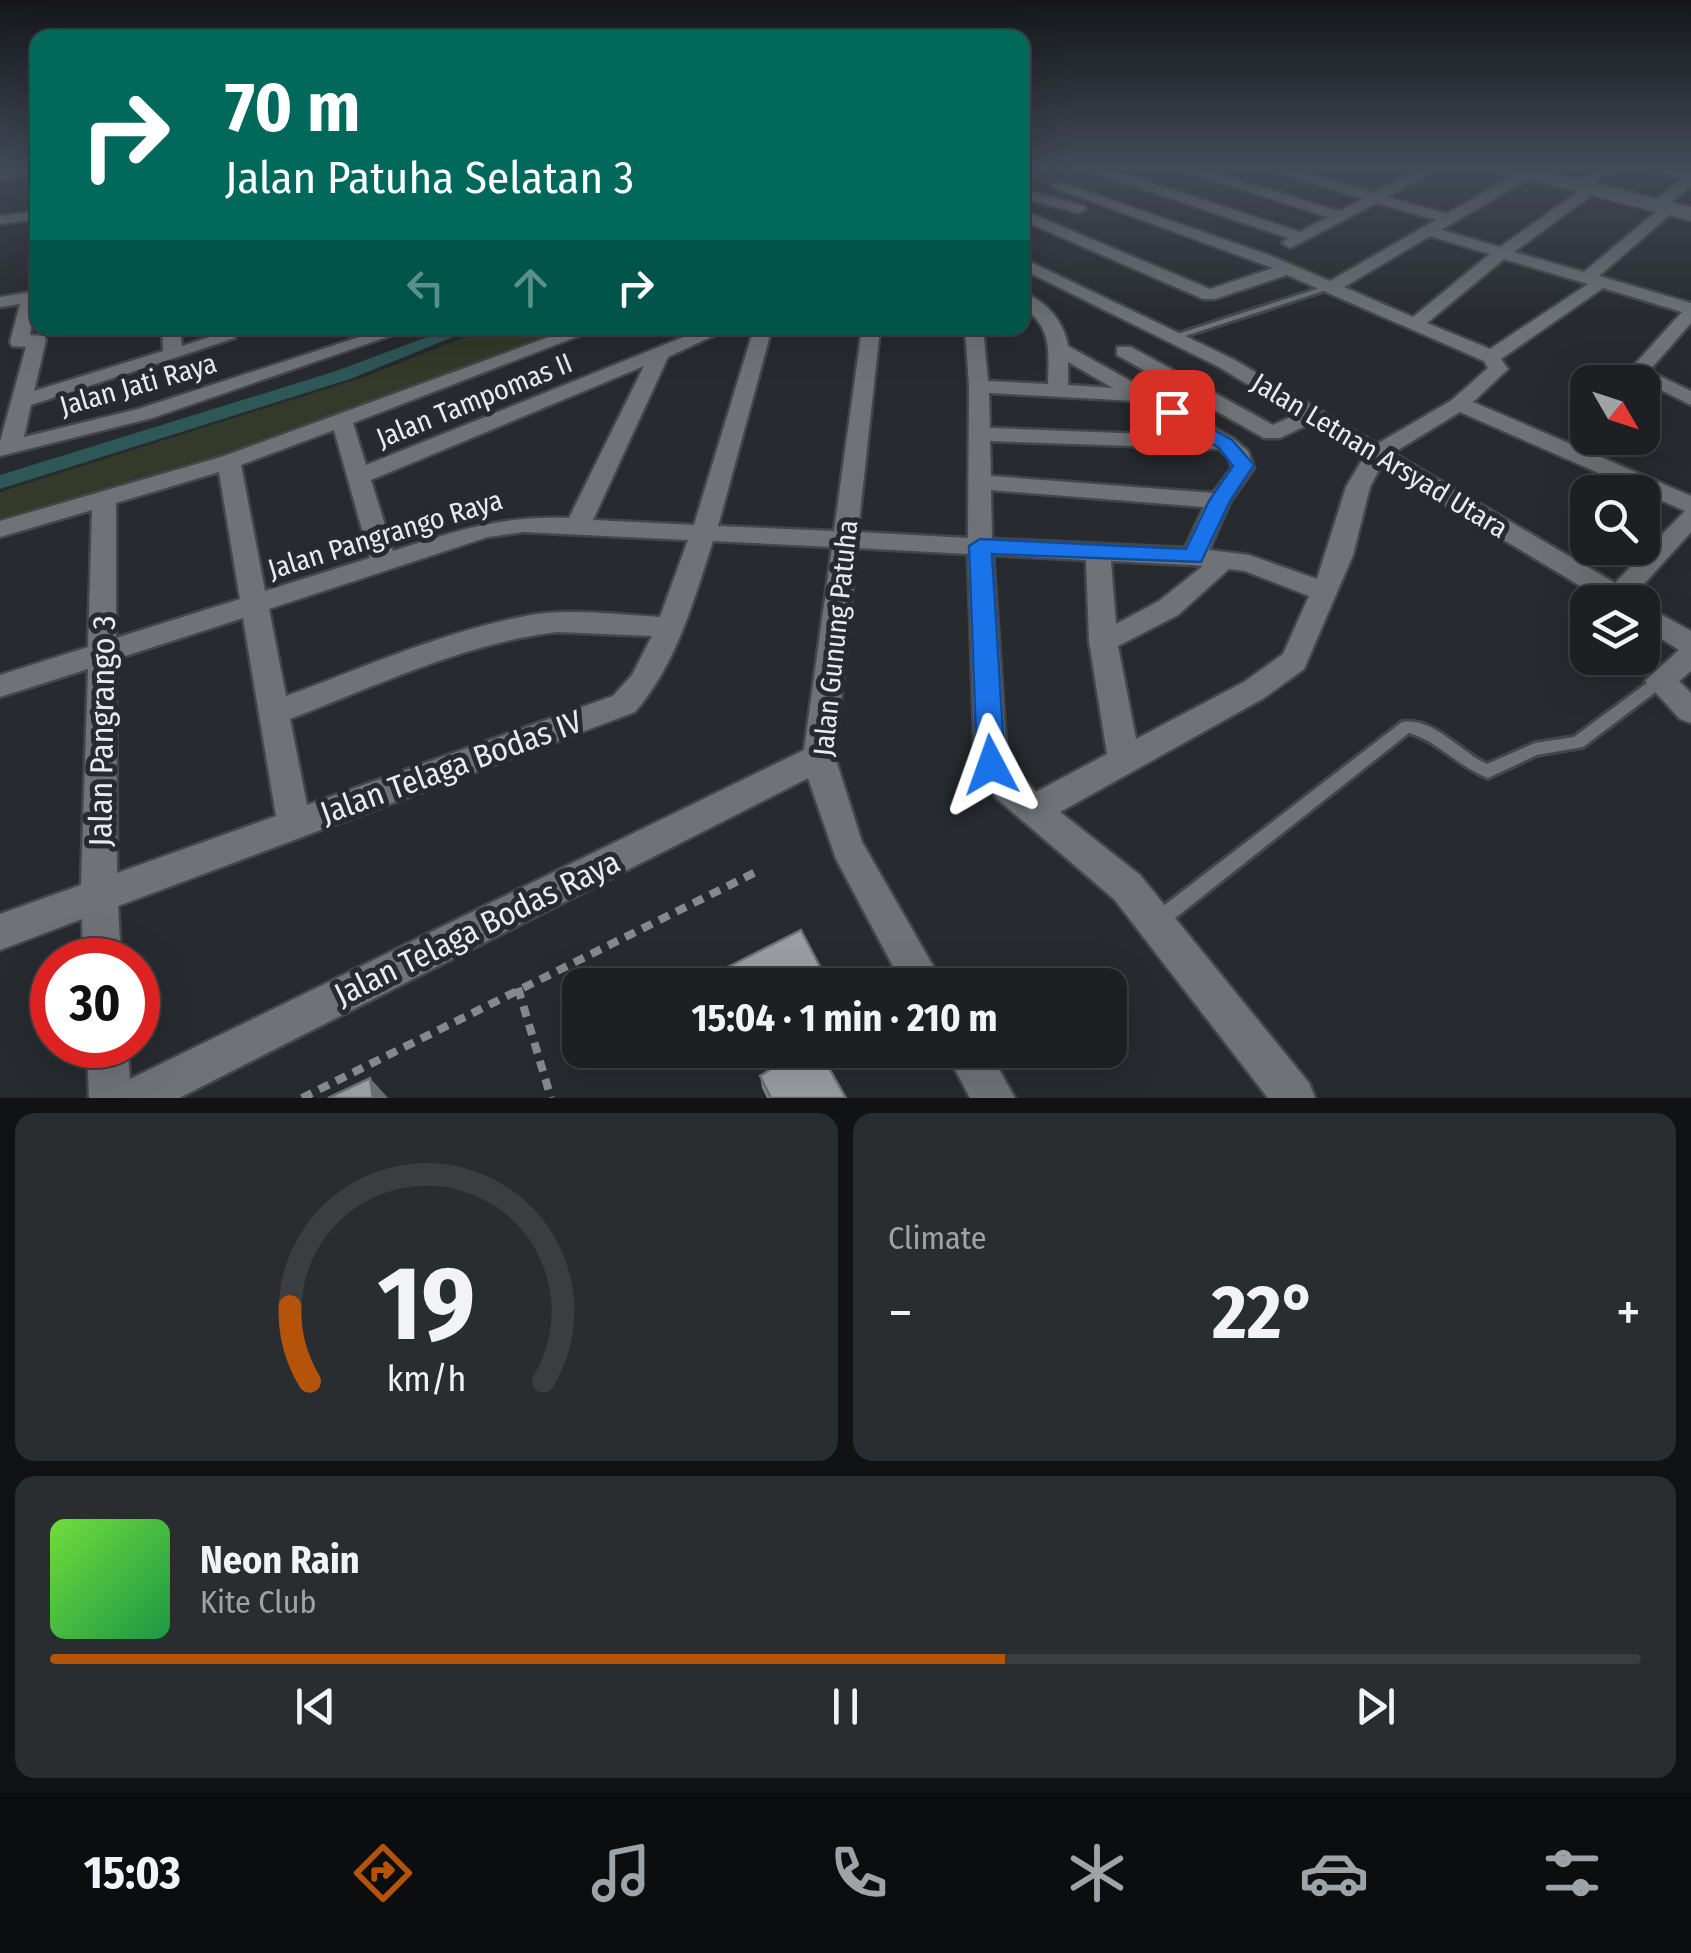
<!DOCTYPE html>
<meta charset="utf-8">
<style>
body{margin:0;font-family:"Fira Sans Condensed",sans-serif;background:#2a2d2f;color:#f1f3f6;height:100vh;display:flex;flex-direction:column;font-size:38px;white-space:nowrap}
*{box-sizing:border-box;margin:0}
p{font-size:32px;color:#a0a3a5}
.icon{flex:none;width:55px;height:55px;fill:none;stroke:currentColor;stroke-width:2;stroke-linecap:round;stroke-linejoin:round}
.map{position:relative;height:1098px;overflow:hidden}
.panel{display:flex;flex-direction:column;gap:15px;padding:15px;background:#101213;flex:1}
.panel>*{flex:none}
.hud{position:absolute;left:30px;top:30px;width:1000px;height:305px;border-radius:20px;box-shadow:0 10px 40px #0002,0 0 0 2px #3b3e40;background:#00695c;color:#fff;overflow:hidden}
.needle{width:65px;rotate:129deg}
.controls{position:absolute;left:1570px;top:365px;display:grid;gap:20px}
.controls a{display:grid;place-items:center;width:90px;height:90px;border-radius:20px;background:#1d2022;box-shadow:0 10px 40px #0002,0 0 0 2px #3b3e40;font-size:50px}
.speed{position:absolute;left:30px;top:938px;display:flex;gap:20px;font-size:50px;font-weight:700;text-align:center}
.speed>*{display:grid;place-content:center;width:130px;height:130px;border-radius:50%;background:#1d2022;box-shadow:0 10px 40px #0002,0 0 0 2px #3b3e40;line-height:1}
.speed .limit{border:15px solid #d22;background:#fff;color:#111}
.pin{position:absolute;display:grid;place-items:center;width:85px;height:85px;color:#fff;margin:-42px;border-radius:20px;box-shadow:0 5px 15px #0006}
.me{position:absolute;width:110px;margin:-55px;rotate:356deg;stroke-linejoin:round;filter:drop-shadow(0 0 8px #0008)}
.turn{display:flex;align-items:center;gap:35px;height:210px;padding:0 30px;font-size:45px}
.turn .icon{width:130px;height:130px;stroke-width:2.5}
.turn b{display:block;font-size:70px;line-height:85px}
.lanes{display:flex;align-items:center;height:95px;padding:0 30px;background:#0003;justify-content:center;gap:50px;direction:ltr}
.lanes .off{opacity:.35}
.big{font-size:75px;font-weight:700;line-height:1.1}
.panel .widget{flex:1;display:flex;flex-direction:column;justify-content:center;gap:15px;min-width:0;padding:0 35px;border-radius:20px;background:#2a2d2f}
.panel .dial{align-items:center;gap:0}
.dial svg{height:260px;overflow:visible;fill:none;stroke:#3b3e40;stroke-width:7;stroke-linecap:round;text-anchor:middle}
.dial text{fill:#f1f3f6;stroke:none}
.song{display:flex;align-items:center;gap:30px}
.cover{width:120px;height:120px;border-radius:15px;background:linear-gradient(135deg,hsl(100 70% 55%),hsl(140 70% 35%))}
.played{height:10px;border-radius:5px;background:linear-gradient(90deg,#b45309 60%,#3b3e40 60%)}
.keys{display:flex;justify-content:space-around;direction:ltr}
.heat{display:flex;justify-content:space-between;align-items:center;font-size:55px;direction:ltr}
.panel .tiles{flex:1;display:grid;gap:15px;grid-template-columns:1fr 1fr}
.widget:last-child{grid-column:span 2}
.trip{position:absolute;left:562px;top:968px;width:565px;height:100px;border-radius:20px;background:#1d2022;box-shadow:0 10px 40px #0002,0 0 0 2px #3b3e40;font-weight:700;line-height:100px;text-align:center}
.tabs{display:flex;height:160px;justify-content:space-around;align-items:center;background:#0c0d0e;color:#a0a3a5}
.tabs .icon{width:70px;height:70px}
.tabs .active{color:#b45309}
.tabs b{font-size:45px;color:#f1f3f6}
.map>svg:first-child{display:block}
</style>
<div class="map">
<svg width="1691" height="1098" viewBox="0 0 1691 1098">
<rect width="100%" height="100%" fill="#272a2e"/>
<path fill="#333a29" d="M 488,328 L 583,328 L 327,425 L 0,528 L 0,492 L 367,376 Z"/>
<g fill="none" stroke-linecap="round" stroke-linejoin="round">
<path fill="#2e5758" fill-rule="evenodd" d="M 451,328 L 475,328 L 350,379 L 0,489 L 0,475 L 336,371 Z"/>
<defs>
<g id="lane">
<path d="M 1329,285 L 1336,287 L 1179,338 L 1173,338 L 1171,336 Z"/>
<path d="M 1660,675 L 1665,677 L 1667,681 L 1665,685 L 1583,747 L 1537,755 L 1488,778 C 1458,767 1438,741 1409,733 L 1165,926 L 1159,929 L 1153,926 L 1150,920 L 1153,914 L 1402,722 C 1434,717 1460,752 1487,764 L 1535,743 L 1574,737 L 1655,677 Z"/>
</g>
<g id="street">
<path d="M 22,168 L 38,168 L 38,173 L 0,180 L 0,172 Z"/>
<path d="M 1095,168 L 1107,168 L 1300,232 L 1328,217 L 1176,168 L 1197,168 L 1339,211 L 1363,199 L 1266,168 L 1287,168 L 1374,193 L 1421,168 L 1438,168 L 1387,197 L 1447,214 L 1523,170 L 1533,170 L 1533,176 L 1441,230 L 1500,247 L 1581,190 L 1575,189 L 1575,183 L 1598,168 L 1614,168 L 1591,185 L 1596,186 L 1596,192 L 1514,252 L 1584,272 L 1658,210 L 1651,206 L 1653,203 L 1682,179 L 1643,168 L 1691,173 L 1691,185 L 1668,205 L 1675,209 L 1673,212 L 1599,276 L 1691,303 L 1691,323 L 1649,371 L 1691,391 L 1691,405 L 1627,373 L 1682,312 L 1603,288 L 1501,359 L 1508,369 L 1473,402 L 1691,496 L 1691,532 L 1634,595 L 1639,602 L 1607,602 L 1381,466 L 1370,487 L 1353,555 L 1304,669 L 1264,698 L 1060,812 L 1140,875 L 1309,1083 L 1315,1098 L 1268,1098 L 1114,899 L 996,798 L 975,765 L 968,554 L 857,548 L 835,757 L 862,842 L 944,985 L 903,985 L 836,859 L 808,778 L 179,1098 L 89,1098 L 87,1045 L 127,1045 L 130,1079 L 804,750 L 832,547 L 713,541 C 693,602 677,663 635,712 L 118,906 L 121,960 L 83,960 L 82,919 L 0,950 L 0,914 L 81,885 L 88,669 L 0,697 L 0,675 L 88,647 L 92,510 L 0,537 L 0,521 L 221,457 L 574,328 L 599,328 L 353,423 L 366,465 L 706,328 L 730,328 L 668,357 L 593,520 L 694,525 L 754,328 L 772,328 L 718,526 L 834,531 L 862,328 L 880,328 L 858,532 L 968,538 L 969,386 L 965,328 L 983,328 L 988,381 L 1048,384 C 1049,350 1052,327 1022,306 L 1022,292 C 1046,301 1064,321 1068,346 L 1234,439 L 1248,451 L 1254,468 L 1230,502 L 1209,550 L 1249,555 L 1317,579 L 1346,487 L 1365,455 L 1312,423 L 1280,438 L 1264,438 L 1117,355 L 1117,347 L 1131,347 L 1273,425 L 1297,414 L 1219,367 L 1022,269 L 1022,258 L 1233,359 L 1377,444 L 1452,400 L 1488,368 L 1484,361 L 1287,275 L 1215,299 L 1203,299 L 1022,220 L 1022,210 L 1210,289 L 1273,268 L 1050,186 L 1062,183 L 1269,255 L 1330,281 L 1436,220 L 1377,203 L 1290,248 L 1282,243 L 1288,238 L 1095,173 ZM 1430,236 L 1490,254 L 1413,317 L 1344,287 ZM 1504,259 L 1588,284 L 1490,349 L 1427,323 ZM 1068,362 L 1113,388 L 1068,385 ZM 644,366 L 569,518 C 502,515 456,531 393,551 L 371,480 ZM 989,393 L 1136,401 L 1196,436 L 990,428 ZM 1460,412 L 1683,510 L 1685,511 L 1615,583 L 1393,453 ZM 334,430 L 370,558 L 265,591 L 241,465 ZM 990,441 L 1219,449 L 1229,458 L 1232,468 L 1213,493 L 991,476 ZM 219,472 L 240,599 L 116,638 L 116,503 ZM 991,490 L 1204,507 L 1185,548 L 992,539 ZM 524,532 L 688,540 L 660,617 C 615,615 566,607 521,617 C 440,633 363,668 286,696 L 269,609 L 488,537 ZM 993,555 L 1086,560 L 1089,641 L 1107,754 L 1036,792 L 1007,762 ZM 1111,561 L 1193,565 L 1203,566 L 1159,601 L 1116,624 ZM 1229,569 L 1245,571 L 1309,596 L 1283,654 L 1244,682 L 1136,739 L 1118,646 L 1178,615 ZM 243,618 L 276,816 L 117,873 L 116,659 ZM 557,632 L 652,636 L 632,675 L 613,696 L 307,805 L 290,719 C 376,686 465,643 557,632 Z"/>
<path d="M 1031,192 L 1084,206 L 1086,209 L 1079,213 L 1026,199 L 1026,193 Z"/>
<path d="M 38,211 L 38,219 L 0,224 L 0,216 Z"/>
<path d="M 38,291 L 30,335 L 44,336 L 46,340 L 34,391 L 163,351 L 162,328 L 180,328 L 182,346 L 226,332 L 235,338 L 31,405 L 24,437 L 138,409 L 387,328 L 413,328 L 152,418 L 0,456 L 0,442 L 26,347 L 12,346 L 10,342 L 20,304 L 0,307 L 0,297 Z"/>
<path d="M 1642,604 L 1691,631 L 1691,671 L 1679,681 L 1691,693 L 1691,723 L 1680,719 L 1645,681 L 1679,650 L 1642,626 Z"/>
<path d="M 945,1050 L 988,1050 L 1015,1098 L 970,1098 Z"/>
</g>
<path id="secondary" d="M 1499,168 L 1533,168 L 1691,207 L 1691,221 L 1502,172 Z"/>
</defs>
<use href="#lane" stroke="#44474a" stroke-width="6"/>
<use href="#street" stroke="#44474a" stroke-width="5"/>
<use href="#secondary" stroke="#44474a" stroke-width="4"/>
<g stroke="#86898c" stroke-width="8" stroke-dasharray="11 8" stroke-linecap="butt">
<path d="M 518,988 L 551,1098"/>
<path d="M 302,1098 L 758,871"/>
</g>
<use href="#lane" fill="#6f7377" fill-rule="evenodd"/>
<use href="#street" fill="#6f7377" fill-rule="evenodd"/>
<use href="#secondary" fill="#6f7377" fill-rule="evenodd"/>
</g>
<path fill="#84888c" d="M 760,1076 L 846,1098 L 767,1098 L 762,1088 Z"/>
<path fill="#6c6f72" d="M 370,1078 L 388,1098 L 373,1098 Z"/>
<g fill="#9a9ea3" stroke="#6c6f72" stroke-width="2.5">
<path d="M 801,930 L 828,982 L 821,985 L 719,985 L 714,974 Z"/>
<path d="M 800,1050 L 819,1050 L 846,1098 L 771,1098 L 760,1076 Z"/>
<path d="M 370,1078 L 373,1098 L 328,1098 Z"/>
</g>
<linearGradient id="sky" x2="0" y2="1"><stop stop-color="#151719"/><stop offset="0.52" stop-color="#414a57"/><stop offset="1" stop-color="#414a57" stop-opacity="0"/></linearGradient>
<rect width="1691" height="322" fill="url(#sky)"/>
<path fill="#1a73e8" stroke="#114b97" stroke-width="2.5" d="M 1172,406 L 1232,440 L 1254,465 L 1230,501 L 1201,562 L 992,554 L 1005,765 L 1001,774 L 991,777 L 981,774 L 977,765 L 969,546 L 980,539 L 1186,549 L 1209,501 L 1233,466 L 1219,448 L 1165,416 L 1163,412 Z"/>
<g text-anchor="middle" stroke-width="10" stroke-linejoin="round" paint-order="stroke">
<g font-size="28" fill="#e9ebee" stroke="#272a2e">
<text transform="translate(138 384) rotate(-16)" y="10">Jalan Jati Raya</text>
<text transform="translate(474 400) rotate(-22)" y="10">Jalan Tampomas II</text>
<text transform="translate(1380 455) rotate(31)" y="10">Jalan Letnan Arsyad Utara</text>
<text transform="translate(385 534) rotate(-17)" y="10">Jalan Pangrango Raya</text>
<text transform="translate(835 638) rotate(-84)" y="10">Jalan Gunung Patuha</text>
</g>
<g font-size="32" fill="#e9ebee" stroke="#272a2e">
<text transform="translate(102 731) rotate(-89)" y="11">Jalan Pangrango 3</text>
<text transform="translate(451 767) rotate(-20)" y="11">Jalan Telaga Bodas IV</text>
<text transform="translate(477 928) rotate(-26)" y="11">Jalan Telaga Bodas Raya</text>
</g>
</g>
</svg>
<div class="controls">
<a><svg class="needle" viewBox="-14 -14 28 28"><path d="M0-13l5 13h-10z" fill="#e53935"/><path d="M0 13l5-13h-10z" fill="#a0a3a5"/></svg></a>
<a><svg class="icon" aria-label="search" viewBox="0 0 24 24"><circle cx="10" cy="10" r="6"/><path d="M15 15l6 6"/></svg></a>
<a><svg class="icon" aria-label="layers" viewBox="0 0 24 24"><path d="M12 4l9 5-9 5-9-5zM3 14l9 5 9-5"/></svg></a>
</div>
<div class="speed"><div class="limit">30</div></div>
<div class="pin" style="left:1172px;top:412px;background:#d93025"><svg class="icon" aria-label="arrive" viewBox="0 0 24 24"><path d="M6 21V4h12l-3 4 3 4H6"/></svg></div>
<svg class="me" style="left:991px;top:765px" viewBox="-20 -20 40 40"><path d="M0-17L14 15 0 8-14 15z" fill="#1a73e8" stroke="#fff" stroke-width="4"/></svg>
<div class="trip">15:04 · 1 min · 210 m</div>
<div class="hud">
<div class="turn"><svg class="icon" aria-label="right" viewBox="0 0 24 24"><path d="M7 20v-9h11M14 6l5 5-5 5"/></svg><div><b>70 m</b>Jalan Patuha Selatan 3</div></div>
<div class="lanes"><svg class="icon off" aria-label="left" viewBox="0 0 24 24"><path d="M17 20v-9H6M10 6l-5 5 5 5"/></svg><svg class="icon off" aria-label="ahead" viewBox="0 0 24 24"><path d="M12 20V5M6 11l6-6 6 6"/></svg><svg class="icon" aria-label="right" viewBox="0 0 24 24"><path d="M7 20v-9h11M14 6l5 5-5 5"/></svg></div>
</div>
</div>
<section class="panel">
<div class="tiles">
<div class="widget dial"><svg viewBox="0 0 100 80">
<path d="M14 69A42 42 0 1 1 86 69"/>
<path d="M14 69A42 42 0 0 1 8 46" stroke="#b45309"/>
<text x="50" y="56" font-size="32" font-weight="700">19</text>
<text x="50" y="72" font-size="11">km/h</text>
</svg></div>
<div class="widget"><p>Climate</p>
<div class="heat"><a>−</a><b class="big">22°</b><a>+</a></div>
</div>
<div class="widget">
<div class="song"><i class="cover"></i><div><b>Neon Rain</b><p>Kite Club</p></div></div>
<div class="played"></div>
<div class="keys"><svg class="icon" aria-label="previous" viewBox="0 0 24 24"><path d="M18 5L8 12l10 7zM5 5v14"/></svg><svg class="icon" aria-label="pause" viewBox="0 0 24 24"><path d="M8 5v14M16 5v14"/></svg><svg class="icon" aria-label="next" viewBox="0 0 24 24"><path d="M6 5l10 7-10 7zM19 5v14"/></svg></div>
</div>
</div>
</section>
<nav class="tabs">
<b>15:03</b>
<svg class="icon active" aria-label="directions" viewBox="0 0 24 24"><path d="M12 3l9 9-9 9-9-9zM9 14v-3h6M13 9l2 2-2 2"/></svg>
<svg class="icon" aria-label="music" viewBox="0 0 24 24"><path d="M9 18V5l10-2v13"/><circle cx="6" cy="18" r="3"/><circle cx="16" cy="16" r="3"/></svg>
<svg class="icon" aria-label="phone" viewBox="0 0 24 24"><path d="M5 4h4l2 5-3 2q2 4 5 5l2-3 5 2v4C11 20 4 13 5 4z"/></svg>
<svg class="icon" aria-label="climate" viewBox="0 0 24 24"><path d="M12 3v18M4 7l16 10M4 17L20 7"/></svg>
<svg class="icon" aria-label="car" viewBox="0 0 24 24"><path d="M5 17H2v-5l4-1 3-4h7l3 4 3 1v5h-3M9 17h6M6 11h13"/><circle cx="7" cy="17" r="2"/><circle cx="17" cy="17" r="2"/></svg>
<svg class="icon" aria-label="filters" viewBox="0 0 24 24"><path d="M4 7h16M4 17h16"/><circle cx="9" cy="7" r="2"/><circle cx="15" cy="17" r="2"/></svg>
</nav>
